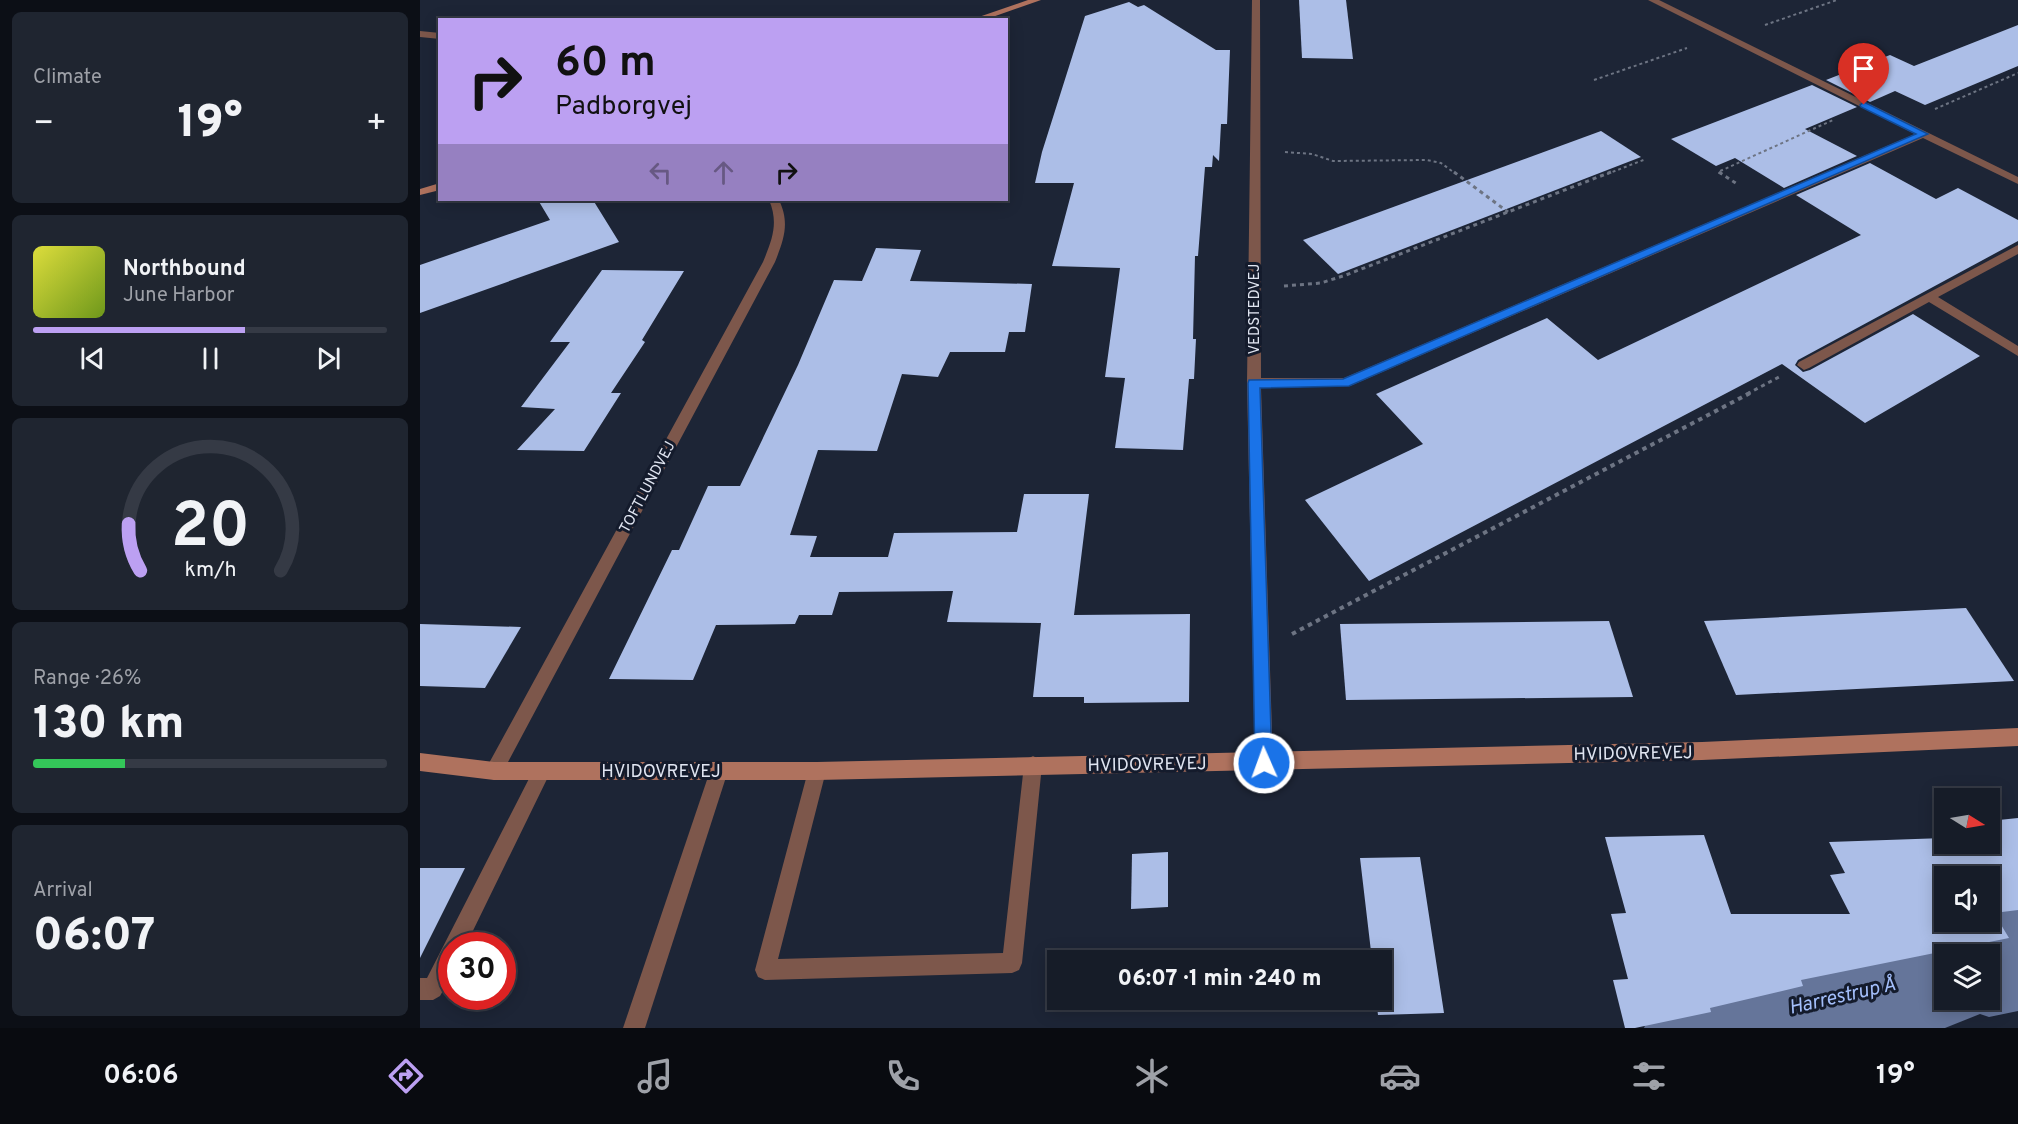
<!DOCTYPE html>
<meta charset="utf-8">
<style>
body{margin:0;font-family:Overpass,sans-serif;background:#1f2530;color:#f1f3f6;height:100vh;display:flex;flex-direction:column;font-size:22px;white-space:nowrap}
*{box-sizing:border-box;margin:0}
p{font-size:20px;color:#9ea1a8}
.icon{flex:none;width:33px;height:33px;fill:none;stroke:currentColor;stroke-width:2;stroke-linecap:round;stroke-linejoin:round}
.map{position:relative;flex:1;overflow:hidden}
.side{display:flex;flex-direction:column;gap:12px;padding:12px;background:#0c0f16;width:420px}
.side>*{flex:none}
.guide{position:absolute;left:18px;top:18px;width:570px;height:183px;border-radius:0px;box-shadow:0 3px 15px #0003,0 0 0 2px #353a45;background:#bca0f2;color:#111;overflow:hidden}
.needle{width:39px;rotate:101deg}
.fabs{position:absolute;left:1514px;top:788px;display:grid;gap:12px}
.fabs a{display:grid;place-items:center;width:66px;height:66px;border-radius:0px;background:#161c28;box-shadow:0 3px 15px #0003,0 0 0 2px #353a45;font-size:30px}
.speed{position:absolute;left:18px;top:932px;display:flex;gap:12px;font-size:30px;font-weight:700;text-align:center}
.speed>*{display:grid;place-content:center;width:78px;height:78px;border-radius:50%;background:#161c28;box-shadow:0 3px 15px #0003,0 0 0 2px #353a45;line-height:1}
.speed .limit{border:9px solid #d22;background:#fff;color:#111}
.pin{position:absolute;display:grid;place-items:center;width:51px;height:51px;color:#fff;margin:-62px -26px;border-radius:50% 50% 50% 0;rotate:-45deg;box-shadow:0 0 6px #0007}
.pin .icon{rotate:45deg}
.me{position:absolute;width:66px;margin:-33px;rotate:358deg;stroke-linejoin:round;filter:drop-shadow(0 0 4px #0008)}
.turn{display:flex;align-items:center;gap:21px;height:126px;padding:0 18px;font-size:27px}
.turn .icon{width:78px;height:78px;stroke-width:2.5}
.turn b{display:block;font-size:42px;line-height:51px}
.lanes{display:flex;align-items:center;height:57px;padding:0 18px;background:#0003;justify-content:center;gap:30px;direction:ltr}
.lanes .off{opacity:.35}
.big{font-size:45px;font-weight:800;line-height:1.1}
.side .widget{flex:1;display:flex;flex-direction:column;justify-content:center;gap:9px;min-width:0;padding:0 21px;border-radius:9px;background:#1f2530}
.side .dial{align-items:center;gap:0}
.dial svg{height:156px;overflow:visible;fill:none;stroke:#353a45;stroke-width:7;stroke-linecap:round;text-anchor:middle}
.dial text{fill:#f1f3f6;stroke:none}
.song{display:flex;align-items:center;gap:18px}
.cover{width:72px;height:72px;border-radius:9px;background:linear-gradient(135deg,hsl(60 70% 55%),hsl(80 70% 35%))}
.played{height:6px;border-radius:3px;background:linear-gradient(90deg,#bca0f2 60%,#353a45 60%)}
.keys{display:flex;justify-content:space-around;direction:ltr}
.heat{display:flex;justify-content:space-between;align-items:center;font-size:33px;direction:ltr}
.charge{height:9px;border-radius:4px;background:linear-gradient(90deg,#34c759 26%,#353a45 0)}
.trip{position:absolute;left:627px;top:950px;width:345px;height:60px;border-radius:0px;background:#161c28;box-shadow:0 3px 15px #0003,0 0 0 2px #353a45;font-weight:800;line-height:60px;text-align:center}
.tabs{display:flex;height:96px;justify-content:space-around;align-items:center;background:#090b10;color:#9ea1a8}
.tabs .icon{width:42px;height:42px}
.tabs .selected{color:#bca0f2}
.tabs b{font-size:27px;color:#f1f3f6}
main{display:flex;flex:1;min-height:0}
.map>svg:first-child{display:block}
</style>
<main>
<section class="side">
<div class="widget"><p>Climate</p>
<div class="heat"><a>−</a><b class="big">19°</b><a>+</a></div>
</div>
<div class="widget">
<div class="song"><i class="cover"></i><div><b>Northbound</b><p>June Harbor</p></div></div>
<div class="played"></div>
<div class="keys"><svg class="icon" aria-label="previous" viewBox="0 0 24 24"><path d="M18 5L8 12l10 7zM5 5v14"/></svg><svg class="icon" aria-label="pause" viewBox="0 0 24 24"><path d="M8 5v14M16 5v14"/></svg><svg class="icon" aria-label="next" viewBox="0 0 24 24"><path d="M6 5l10 7-10 7zM19 5v14"/></svg></div>
</div>
<div class="widget dial"><svg viewBox="0 0 100 80">
<path d="M14 69A42 42 0 1 1 86 69"/>
<path d="M14 69A42 42 0 0 1 8 45" stroke="#bca0f2"/>
<text x="50" y="56" font-size="32" font-weight="700">20</text>
<text x="50" y="72" font-size="11">km/h</text>
</svg></div>
<div class="widget"><p>Range · 26%</p><b class="big">130 km</b><div class="charge"></div></div>
<div class="widget"><p>Arrival</p><b class="big">06:07</b></div>
</section>
<div class="map">
<svg width="1598" height="1028" viewBox="0 0 1598 1028">
<rect width="100%" height="100%" fill="#1d2536"/>
<g fill="none" stroke-linecap="round" stroke-linejoin="round">
<path fill="#65759a" fill-rule="evenodd" d="M 1598,897 L 1598,1011 L 1569,1017 L 1560,1014 L 1525,1028 L 1224,1028 L 1242,986 L 1284,968 L 1524,913 L 1524,921 L 1569,921 L 1569,903 ZM 1524,954 L 1569,954 L 1569,999 L 1524,999 Z"/>
</g>
<g fill="#acbee7" fill-rule="evenodd">
<path d="M 879,0 L 926,0 L 933,59 L 882,58 Z"/>
<path d="M 709,2 L 718,7 L 724,5 L 796,50 L 810,50 L 807,124 L 801,124 L 799,161 L 793,155 L 792,167 L 785,167 L 778,256 L 775,256 L 773,339 L 776,339 L 774,379 L 769,379 L 763,450 L 695,448 L 705,378 L 685,377 L 700,268 L 632,266 L 654,183 L 615,183 L 622,152 L 665,16 Z"/>
<path d="M 1598,25 L 1598,66 L 1505,105 L 1475,91 L 1450,102 L 1406,80 L 1470,55 L 1494,66 Z"/>
<path d="M 1392,85 L 1437,107 L 1385,129 L 1437,156 L 1364,188 L 1315,158 L 1296,166 L 1251,139 Z"/>
<path d="M 1181,131 L 1221,157 L 918,274 L 883,240 Z"/>
<path d="M 1450,163 L 1516,199 L 1538,188 L 1598,220 L 1598,241 L 1378,360 L 1375,365 L 1383,372 L 1390,370 L 1493,314 L 1560,356 L 1445,423 L 1362,364 L 949,581 L 885,500 L 1003,444 L 956,394 L 1127,318 L 1178,360 L 1441,235 L 1376,195 Z"/>
<path d="M 118,200 L 173,200 L 199,242 L 0,313 L 0,265 L 130,220 Z"/>
<path d="M 456,248 L 501,250 L 490,281 L 612,284 L 605,332 L 589,332 L 585,352 L 530,352 L 518,377 L 482,374 L 457,451 L 398,450 L 370,535 L 397,536 L 390,557 L 468,557 L 474,533 L 597,532 L 604,494 L 669,494 L 654,615 L 770,614 L 769,702 L 664,703 L 664,697 L 613,697 L 621,623 L 527,622 L 533,591 L 419,592 L 412,615 L 379,615 L 375,624 L 296,625 L 273,680 L 189,679 L 252,550 L 259,550 L 288,486 L 320,486 L 378,365 L 414,280 L 442,281 Z"/>
<path d="M 182,270 L 264,271 L 222,340 L 225,342 L 191,393 L 201,393 L 164,451 L 97,450 L 135,409 L 101,407 L 150,342 L 130,342 Z"/>
<path d="M 1546,608 L 1594,681 L 1316,695 L 1284,621 Z"/>
<path d="M 1189,621 L 1213,697 L 926,700 L 920,624 Z"/>
<path d="M 0,624 L 101,627 L 65,688 L 0,686 Z"/>
<path d="M 1598,818 L 1598,910 L 1574,913 L 1589,938 L 1381,980 L 1383,986 L 1290,1008 L 1291,1012 L 1215,1028 L 1205,1028 L 1193,980 L 1208,979 L 1191,914 L 1206,913 L 1185,837 L 1284,835 L 1311,914 L 1430,914 L 1410,875 L 1425,873 L 1409,842 L 1524,838 L 1524,843 L 1569,843 L 1569,821 ZM 1524,876 L 1569,876 L 1569,921 L 1524,921 Z"/>
<path d="M 748,852 L 748,907 L 711,909 L 712,854 Z"/>
<path d="M 1000,857 L 1024,1013 L 958,1015 L 956,999 L 962,999 L 962,960 L 952,960 L 940,858 Z"/>
<path d="M 0,868 L 45,868 L 0,958 Z"/>
</g>
<g fill="none" stroke-linecap="round" stroke-linejoin="round">
<g stroke="#6d7483" stroke-width="2" stroke-dasharray="3 3" stroke-linecap="butt">
<path d="M 1345,25 L 1417,0"/>
<path d="M 1174,80 L 1267,48"/>
<path d="M 1515,109 L 1598,73"/>
<path d="M 865,152 L 892,154 L 913,161 L 1007,160 L 1021,163 L 1036,174"/>
<path d="M 1187,174 L 1226,159"/>
<path d="M 1301,174 L 1298,172 L 1413,120"/>
</g>
<g stroke="#6d7483" stroke-width="3" stroke-dasharray="4 4" stroke-linecap="butt">
<path d="M 1034,172 L 1088,212"/>
<path d="M 1299,172 L 1317,184"/>
<path d="M 864,286 L 901,283 L 926,275 L 1191,172"/>
<path d="M 1327,394 L 1359,377"/>
</g>
<path stroke="#6d7483" stroke-width="4" stroke-dasharray="4.5 4.5" stroke-linecap="butt" d="M 872,634 L 1330,393"/>
<g fill="#7d574b" fill-rule="evenodd">
<path d="M 1598,245 L 1598,254 L 1518,297 L 1598,346 L 1598,356 L 1509,302 L 1389,368 L 1384,370 L 1377,365 L 1379,362 Z"/>
<path d="M 613,756 L 619,759 L 622,765 L 602,963 L 599,970 L 592,973 L 345,980 L 338,977 L 335,970 L 388,771 L 391,765 L 397,762 L 403,765 L 406,771 L 358,959 L 583,953 L 604,765 L 607,759 Z"/>
<path d="M 122,762 L 128,765 L 131,771 L 128,777 L 46,945 L 32,945 L 32,975 L 20,996 L 13,1000 L 0,1000 L 0,978 L 7,978 L 116,765 Z"/>
<path d="M 299,762 L 305,765 L 308,771 L 225,1028 L 203,1028 L 290,771 L 293,765 Z"/>
</g>
<g fill="#7d574b" fill-rule="evenodd">
<path d="M 832,0 L 840,0 L 841,378 L 924,378 L 1495,134 L 1228,0 L 1239,0 L 1598,177 L 1598,184 L 1503,138 L 930,386 L 841,388 L 853,763 L 850,769 L 844,772 L 838,769 L 835,763 L 827,383 Z"/>
<path d="M 0,31 L 20,33 L 20,39 L 0,37 Z"/>
<path d="M 349,200 L 359,200 C 370,223 364,239 355,262 L 80,777 L 74,780 L 68,777 L 65,771 L 68,765 L 343,262 C 352,240 359,223 349,200 Z"/>
</g>
<g fill="#af725e" fill-rule="evenodd">
<path d="M 608,0 L 621,0 L 564,20 L 550,20 Z"/>
<path d="M 20,183 L 20,190 L 0,195 L 0,189 Z"/>
<path d="M 1598,728 L 1598,746 L 1282,760 L 397,780 L 74,780 L 0,771 L 0,753 L 74,762 L 397,762 L 1282,742 Z"/>
</g>
</g>
<path fill="#1a73e8" stroke="#114b97" stroke-width="1.5" d="M 1444,102 L 1508,134 L 929,386 L 840,388 L 852,763 L 849,768 L 844,771 L 838,768 L 835,763 L 828,383 L 829,380 L 923,379 L 1496,134 L 1441,107 L 1440,105 Z"/>
<g text-anchor="middle" stroke-width="6" stroke-linejoin="round" paint-order="stroke">
<g font-size="15" fill="#e0e5f1" stroke="#141b2c">
<text transform="translate(834 309) rotate(-90)" y="5">VEDSTEDVEJ</text>
<text transform="translate(227 487) rotate(-62)" y="5">TOFTLUNDVEJ</text>
</g>
<g font-size="18" fill="#e0e5f1" stroke="#141b2c">
<text transform="translate(1213 753) rotate(-1)" y="6">HVIDOVREVEJ</text>
<text transform="translate(727 764) rotate(-1)" y="6">HVIDOVREVEJ</text>
<text x="241" y="777">HVIDOVREVEJ</text>
</g>
<g font-size="20" font-style="italic" fill="#a3befa" stroke="#141b2c">
<text transform="translate(1422 995) rotate(-13)" y="7">Harrestrup Å</text>
</g>
</g>
</svg>
<div class="fabs">
<a><svg class="needle" viewBox="-14 -14 28 28"><path d="M0-13l5 13h-10z" fill="#e53935"/><path d="M0 13l5-13h-10z" fill="#9ea1a8"/></svg></a>
<a><svg class="icon" aria-label="sound" viewBox="0 0 24 24"><path d="M4 9h4l5-4v14l-5-4H4zM17 9q2 3 0 6"/></svg></a>
<a><svg class="icon" aria-label="layers" viewBox="0 0 24 24"><path d="M12 4l9 5-9 5-9-5zM3 14l9 5 9-5"/></svg></a>
</div>
<div class="speed"><div class="limit">30</div></div>
<div class="pin" style="left:1444px;top:105px;background:#d93025"><svg class="icon" aria-label="arrive" viewBox="0 0 24 24"><path d="M6 21V4h12l-3 4 3 4H6"/></svg></div>
<svg class="me" style="left:844px;top:763px" viewBox="-20 -20 40 40"><circle r="17" fill="#1a73e8" stroke="#fff" stroke-width="3"/><path d="M0-11L8 9 0 5-8 9z" fill="#fff"/></svg>
<div class="trip">06:07 · 1 min · 240 m</div>
<div class="guide">
<div class="turn"><svg class="icon" aria-label="right" viewBox="0 0 24 24"><path d="M7 20v-9h11M14 6l5 5-5 5"/></svg><div><b>60 m</b>Padborgvej</div></div>
<div class="lanes"><svg class="icon off" aria-label="left" viewBox="0 0 24 24"><path d="M17 20v-9H6M10 6l-5 5 5 5"/></svg><svg class="icon off" aria-label="ahead" viewBox="0 0 24 24"><path d="M12 20V5M6 11l6-6 6 6"/></svg><svg class="icon" aria-label="right" viewBox="0 0 24 24"><path d="M7 20v-9h11M14 6l5 5-5 5"/></svg></div>
</div>
</div>
</main>
<nav class="tabs">
<b>06:06</b>
<svg class="icon selected" aria-label="directions" viewBox="0 0 24 24"><path d="M12 3l9 9-9 9-9-9zM9 14v-3h6M13 9l2 2-2 2"/></svg>
<svg class="icon" aria-label="music" viewBox="0 0 24 24"><path d="M9 18V5l10-2v13"/><circle cx="6" cy="18" r="3"/><circle cx="16" cy="16" r="3"/></svg>
<svg class="icon" aria-label="phone" viewBox="0 0 24 24"><path d="M5 4h4l2 5-3 2q2 4 5 5l2-3 5 2v4C11 20 4 13 5 4z"/></svg>
<svg class="icon" aria-label="climate" viewBox="0 0 24 24"><path d="M12 3v18M4 7l16 10M4 17L20 7"/></svg>
<svg class="icon" aria-label="car" viewBox="0 0 24 24"><path d="M5 17H2v-5l4-1 3-4h7l3 4 3 1v5h-3M9 17h6M6 11h13"/><circle cx="7" cy="17" r="2"/><circle cx="17" cy="17" r="2"/></svg>
<svg class="icon" aria-label="filters" viewBox="0 0 24 24"><path d="M4 7h16M4 17h16"/><circle cx="9" cy="7" r="2"/><circle cx="15" cy="17" r="2"/></svg>
<b>19°</b>
</nav>
